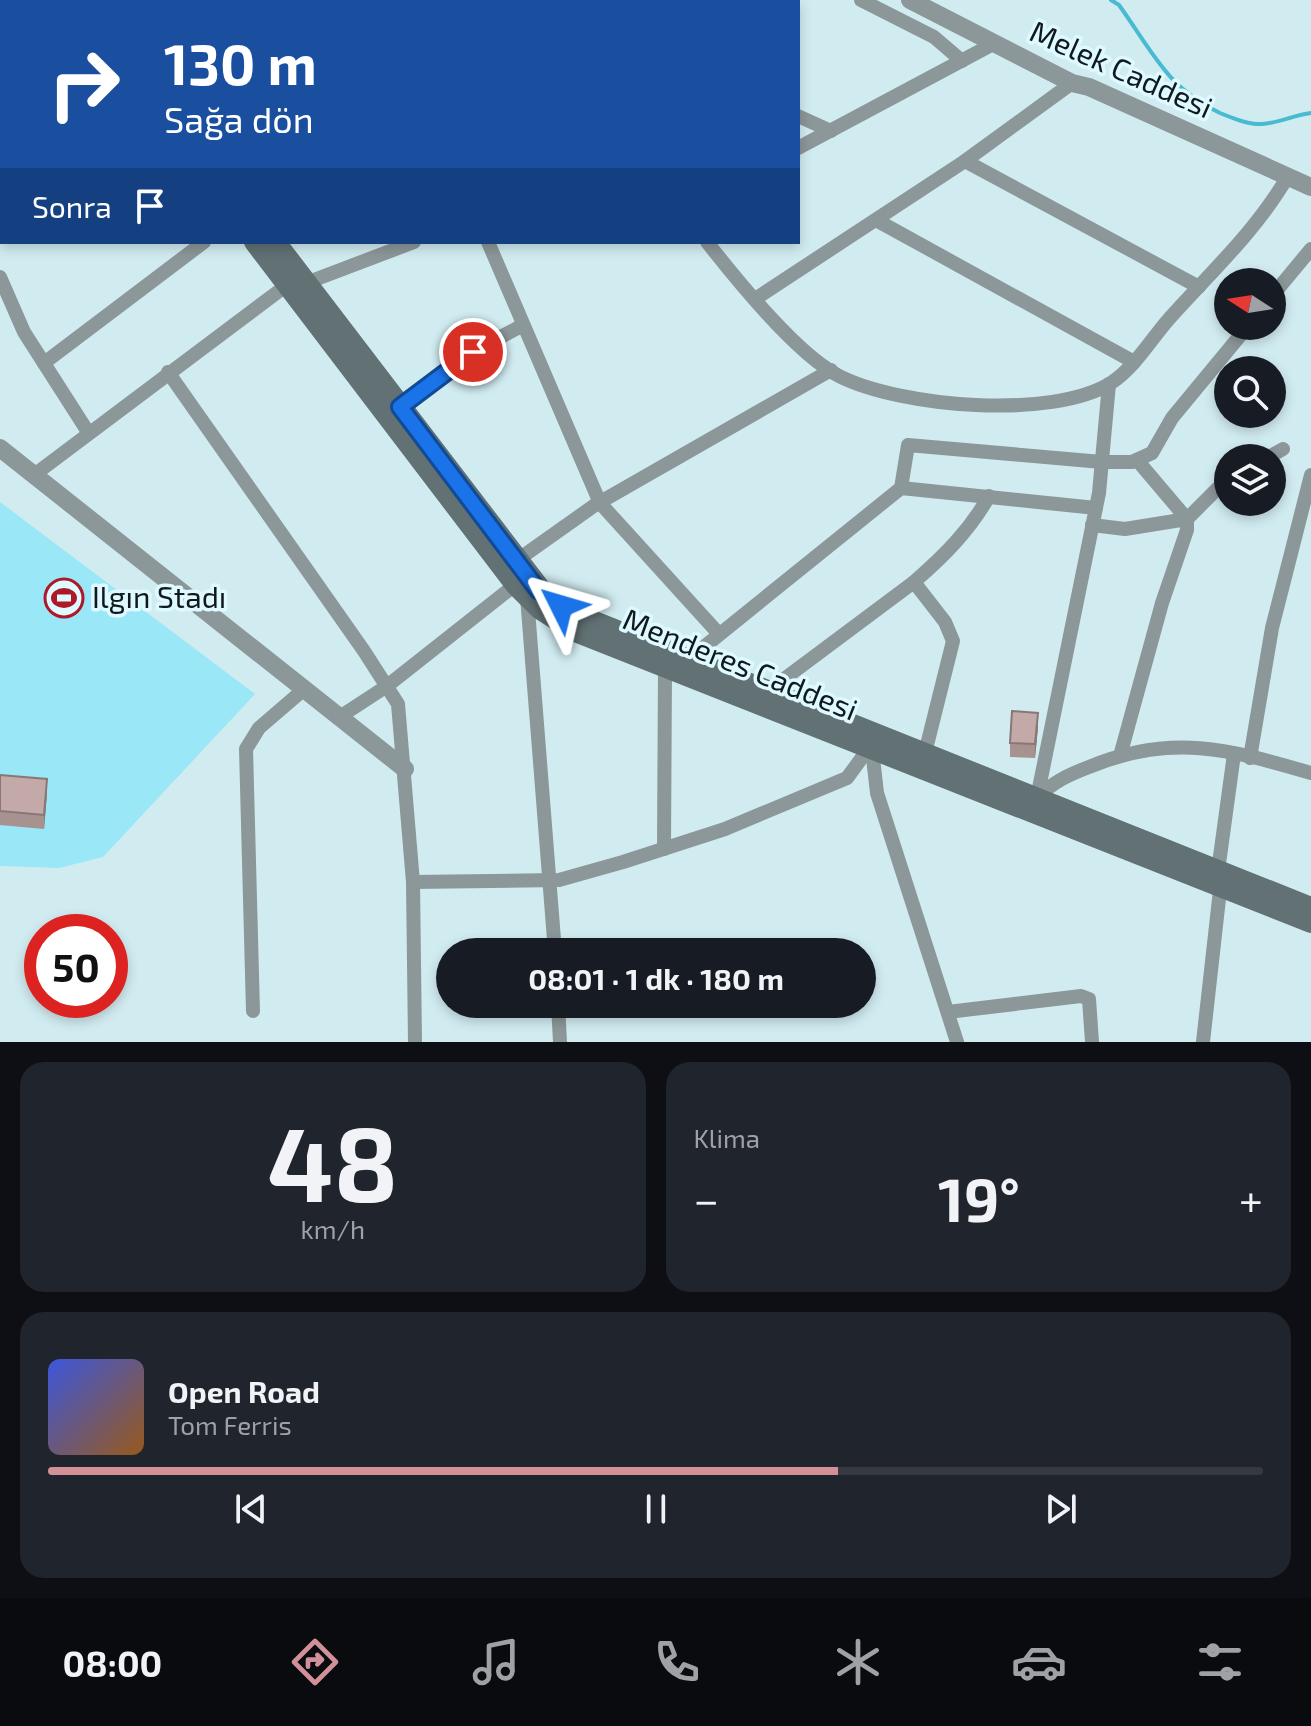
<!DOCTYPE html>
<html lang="tr">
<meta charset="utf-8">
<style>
body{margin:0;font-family:"Exo 2",sans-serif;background:#20242c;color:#f1f3f6;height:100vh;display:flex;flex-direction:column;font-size:30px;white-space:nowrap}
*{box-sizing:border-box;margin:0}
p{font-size:26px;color:#9ea1a6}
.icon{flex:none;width:44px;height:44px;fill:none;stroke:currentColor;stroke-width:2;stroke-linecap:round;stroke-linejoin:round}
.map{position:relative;height:1042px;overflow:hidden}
.sheet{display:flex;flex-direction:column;gap:20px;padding:20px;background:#0d0f14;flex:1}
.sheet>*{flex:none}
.guide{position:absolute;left:0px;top:0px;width:800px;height:244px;box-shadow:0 4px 12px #0003;background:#1a4fa0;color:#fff;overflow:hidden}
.needle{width:52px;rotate:282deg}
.controls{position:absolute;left:1214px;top:268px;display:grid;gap:16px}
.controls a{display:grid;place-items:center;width:72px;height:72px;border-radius:50%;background:#171b24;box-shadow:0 4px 12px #0003;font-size:40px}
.speed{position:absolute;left:24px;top:914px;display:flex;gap:16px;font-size:40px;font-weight:700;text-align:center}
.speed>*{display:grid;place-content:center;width:104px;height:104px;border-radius:50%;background:#171b24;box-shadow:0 4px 12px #0003;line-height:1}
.speed .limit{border:12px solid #d22;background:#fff;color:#111}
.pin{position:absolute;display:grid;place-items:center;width:68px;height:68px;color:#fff;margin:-34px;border:4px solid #fff;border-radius:50%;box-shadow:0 2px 8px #0007}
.me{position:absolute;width:88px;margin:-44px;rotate:310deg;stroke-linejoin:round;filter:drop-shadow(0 0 6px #0008)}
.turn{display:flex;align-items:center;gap:28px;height:168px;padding:0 32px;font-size:36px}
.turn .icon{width:104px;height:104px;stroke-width:2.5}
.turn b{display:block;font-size:56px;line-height:68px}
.then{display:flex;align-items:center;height:76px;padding:0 32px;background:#0003;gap:16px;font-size:30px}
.big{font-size:60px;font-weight:700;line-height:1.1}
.sheet .tile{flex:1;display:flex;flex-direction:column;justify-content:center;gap:12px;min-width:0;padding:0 28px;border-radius:24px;background:#20242c}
.sheet .dial{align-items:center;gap:0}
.dial b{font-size:104px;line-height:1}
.song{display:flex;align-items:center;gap:24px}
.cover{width:96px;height:96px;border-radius:12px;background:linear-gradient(135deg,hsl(230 70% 55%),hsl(30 70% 35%))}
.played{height:8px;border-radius:4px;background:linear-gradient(90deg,#d29199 65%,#363941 65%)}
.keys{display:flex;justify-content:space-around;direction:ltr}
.heat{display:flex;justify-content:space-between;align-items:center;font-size:44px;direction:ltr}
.sheet .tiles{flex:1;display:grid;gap:20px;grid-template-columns:1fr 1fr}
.tile:last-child{grid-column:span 2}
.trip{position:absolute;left:436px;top:938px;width:440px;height:80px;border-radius:40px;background:#171b24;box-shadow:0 4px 12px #0003;font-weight:700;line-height:80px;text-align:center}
.dock{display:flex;height:128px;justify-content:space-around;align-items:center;background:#090b0e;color:#9ea1a6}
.dock .icon{width:56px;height:56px}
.dock .on{color:#d29199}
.dock b{font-size:36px;color:#f1f3f6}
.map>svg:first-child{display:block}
</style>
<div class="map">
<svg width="1311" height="1042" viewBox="0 0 1311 1042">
<rect width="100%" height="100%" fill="#d1ecf1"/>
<path fill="#99e7f7" d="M 0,502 L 255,694 L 103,857 L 59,868 L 0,866 Z"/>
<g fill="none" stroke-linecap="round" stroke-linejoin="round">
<path stroke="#48bbd0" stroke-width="4" d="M 1111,0 L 1119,5 C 1152,51 1167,88 1220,113 C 1232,118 1249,125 1262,124 C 1279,123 1294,115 1311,113"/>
<g stroke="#8c9799" stroke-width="14">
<path d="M 407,0 L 408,2"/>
<path d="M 861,0 L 934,37 L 962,61"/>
<path d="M 705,2 L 706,0"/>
<path d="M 798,116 L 831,131"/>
<path d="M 798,148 L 993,44"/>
<path d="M 965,161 L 1199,287"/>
<path d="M 876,220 L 1134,362"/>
<path d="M 488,242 L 600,503 L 719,634"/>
<path d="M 707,242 C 736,279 798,355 839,376 C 900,407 1052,420 1111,383 C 1134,368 1150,341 1168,320 C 1210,273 1256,231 1288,176"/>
<path d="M 0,277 L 24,332 L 88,432"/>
<path d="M 1272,296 L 1311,249"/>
<path d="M 755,299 L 965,161 L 1072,83"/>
<path d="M 44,363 L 204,242"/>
<path d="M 168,372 L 364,651 L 398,704 L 413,882 L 415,1042"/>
<path d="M 400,407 L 473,352 L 523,325"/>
<path d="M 1267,458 L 1283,449"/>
<path d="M 34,475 L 287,285 L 306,283 L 414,242"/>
<path d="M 901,488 L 908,445 L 1102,462 L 1132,462 L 1152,453 L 1172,418 L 1248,326"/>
<path d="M 1092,525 L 1125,529 L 1187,519 L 1228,478"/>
<path d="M 516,561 L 595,505 L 831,370"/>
<path d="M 527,597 L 555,952"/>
<path d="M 689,659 L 901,488 L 1096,508"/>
<path d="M 768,691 L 914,582"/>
<path d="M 338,718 L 387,686 L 515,585"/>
<path d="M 872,749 L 877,793 L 957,1042"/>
<path d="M 925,753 L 953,641 L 945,622 L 914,582 C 944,556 970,530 989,496"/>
<path d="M 1120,756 L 1162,603 L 1187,530 L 1187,519 L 1137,460"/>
<path d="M 1250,758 L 1272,628 L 1311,475"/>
<path d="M 1037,798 L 1099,493 L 1109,384"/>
<path d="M 1037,798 C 1053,782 1068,775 1089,767 C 1171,733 1229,749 1311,773"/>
<path d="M 664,849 L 665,669"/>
<path d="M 413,882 L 559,880 L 623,862 L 725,829 L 847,778 L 869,748"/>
<path d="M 558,1004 L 560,1042"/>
<path d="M 253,1011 L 246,749 L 259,728 L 302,691"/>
<path d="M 948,1012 L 1081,996 L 1089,999 L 1092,1042"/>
<path d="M 1203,1042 L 1220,890 L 1218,871 L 1234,754"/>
</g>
<g stroke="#8c9799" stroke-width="18">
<path d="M 910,0 L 1072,83 L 1089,87 L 1311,187"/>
<path d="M 0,448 L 405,769"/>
</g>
<g stroke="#617174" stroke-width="20">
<path d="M 69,0 L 71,2"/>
<path d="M 97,0 L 99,2"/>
<path d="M 254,242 L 515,585 L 539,609 L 575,632 L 1311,923"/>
<path d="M 276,242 L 548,598 L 582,616 L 1311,907"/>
</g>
</g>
<g fill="#a89290">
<path d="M 1038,727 L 1035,758 L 1010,757 L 1010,743 Z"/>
<path d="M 0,775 L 47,793 L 44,829 L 0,825 Z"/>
</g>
<g fill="#887776">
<path d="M 1038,713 L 1038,727 L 1035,758 L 1035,744 Z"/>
<path d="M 47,779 L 47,793 L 44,829 L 44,815 Z"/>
</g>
<g fill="#c3aaa8" stroke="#887776" stroke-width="2">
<path d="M 1012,711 L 1038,713 L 1035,744 L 1010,743 Z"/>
<path d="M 0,775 L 47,779 L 44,815 L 0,811 Z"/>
</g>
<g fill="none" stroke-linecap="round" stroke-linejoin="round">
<defs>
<path id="route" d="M 473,352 L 400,407 L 538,590 L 561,606"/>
</defs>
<use href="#route" stroke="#114b97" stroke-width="20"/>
<use href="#route" stroke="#1a73e8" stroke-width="14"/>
</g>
<defs>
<symbol id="stadium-ring" viewBox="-11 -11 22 22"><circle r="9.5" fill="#def9ff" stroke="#ad1927" stroke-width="1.5"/><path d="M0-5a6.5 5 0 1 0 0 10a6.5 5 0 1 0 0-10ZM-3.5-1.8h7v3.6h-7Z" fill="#ad1927"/></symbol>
</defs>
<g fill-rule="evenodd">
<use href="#stadium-ring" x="42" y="576" width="44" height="44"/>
</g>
<g text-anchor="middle" stroke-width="7" stroke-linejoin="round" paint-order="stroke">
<g font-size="30" fill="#101a1c" stroke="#def9ff">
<text transform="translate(1121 70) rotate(24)" y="10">Melek Caddesi</text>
<text transform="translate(740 665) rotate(22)" y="10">Menderes Caddesi</text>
</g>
<g font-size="30" fill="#101a1c" stroke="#def9ff" text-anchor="start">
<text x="92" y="608">Ilgın Stadı</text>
</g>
</g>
</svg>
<div class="controls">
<a><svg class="needle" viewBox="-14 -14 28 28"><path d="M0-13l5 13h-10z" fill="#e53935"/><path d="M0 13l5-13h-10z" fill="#9ea1a6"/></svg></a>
<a><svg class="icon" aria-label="search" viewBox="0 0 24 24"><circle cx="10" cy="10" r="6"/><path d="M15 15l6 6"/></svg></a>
<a><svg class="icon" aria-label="layers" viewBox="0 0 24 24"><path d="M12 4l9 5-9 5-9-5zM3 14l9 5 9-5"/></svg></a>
</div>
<div class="speed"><div class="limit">50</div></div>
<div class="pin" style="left:473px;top:352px;background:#d93025"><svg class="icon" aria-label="arrive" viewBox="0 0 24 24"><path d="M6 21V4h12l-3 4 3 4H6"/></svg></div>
<svg class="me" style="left:561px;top:606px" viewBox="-20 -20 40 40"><path d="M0-17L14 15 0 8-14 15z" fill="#1a73e8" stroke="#fff" stroke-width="4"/></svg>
<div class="trip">08:01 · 1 dk · 180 m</div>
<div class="guide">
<div class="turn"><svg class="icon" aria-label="right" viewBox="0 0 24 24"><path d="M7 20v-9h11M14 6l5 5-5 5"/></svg><div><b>130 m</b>Sağa dön</div></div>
<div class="then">Sonra<svg class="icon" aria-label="arrive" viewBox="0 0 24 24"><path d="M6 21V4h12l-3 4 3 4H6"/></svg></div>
</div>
</div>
<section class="sheet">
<div class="tiles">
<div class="tile dial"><b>48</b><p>km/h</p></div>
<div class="tile"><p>Klima</p>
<div class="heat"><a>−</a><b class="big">19°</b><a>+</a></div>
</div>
<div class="tile">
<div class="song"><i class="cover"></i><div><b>Open Road</b><p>Tom Ferris</p></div></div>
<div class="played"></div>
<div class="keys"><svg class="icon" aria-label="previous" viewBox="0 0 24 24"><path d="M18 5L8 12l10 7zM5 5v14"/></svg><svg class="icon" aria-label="pause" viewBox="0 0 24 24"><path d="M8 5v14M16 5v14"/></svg><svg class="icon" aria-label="next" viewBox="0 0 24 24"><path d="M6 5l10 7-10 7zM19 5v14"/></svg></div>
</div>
</div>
</section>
<nav class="dock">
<b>08:00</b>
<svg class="icon on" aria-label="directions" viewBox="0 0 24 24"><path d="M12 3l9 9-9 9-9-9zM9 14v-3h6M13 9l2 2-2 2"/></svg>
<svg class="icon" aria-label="music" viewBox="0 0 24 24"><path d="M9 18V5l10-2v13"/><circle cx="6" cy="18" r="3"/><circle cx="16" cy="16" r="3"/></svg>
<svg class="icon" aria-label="phone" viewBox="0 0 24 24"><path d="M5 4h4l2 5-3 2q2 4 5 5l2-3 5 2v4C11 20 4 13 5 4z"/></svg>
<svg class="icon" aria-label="climate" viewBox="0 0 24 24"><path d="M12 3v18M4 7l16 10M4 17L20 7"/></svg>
<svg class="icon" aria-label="car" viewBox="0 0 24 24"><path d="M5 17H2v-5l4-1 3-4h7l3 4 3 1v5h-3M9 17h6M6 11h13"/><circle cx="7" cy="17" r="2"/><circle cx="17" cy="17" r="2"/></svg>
<svg class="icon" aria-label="filters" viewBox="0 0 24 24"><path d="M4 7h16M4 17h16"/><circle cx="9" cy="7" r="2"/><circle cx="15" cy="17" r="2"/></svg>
</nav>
